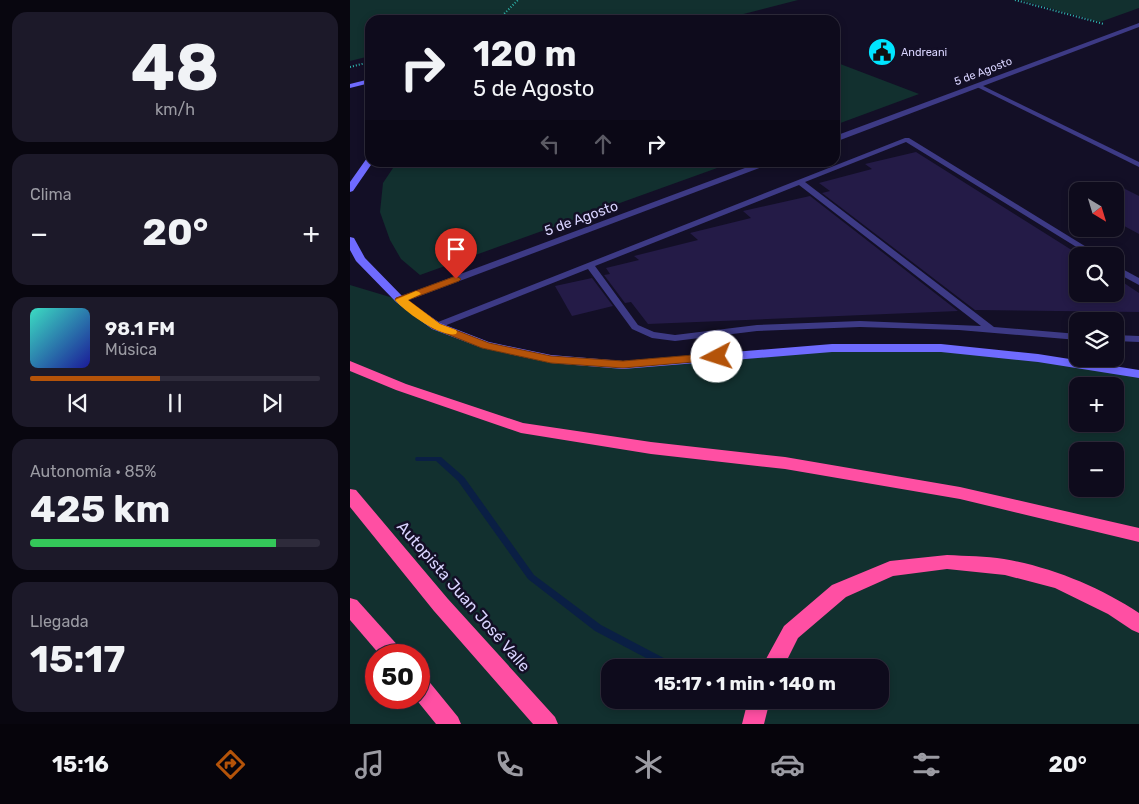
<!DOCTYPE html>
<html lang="es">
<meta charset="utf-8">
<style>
body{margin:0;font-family:Rubik,sans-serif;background:#1c1929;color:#f1f3f6;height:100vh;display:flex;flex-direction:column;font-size:19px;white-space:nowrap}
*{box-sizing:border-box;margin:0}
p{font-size:16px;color:#9b9ba3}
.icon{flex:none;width:28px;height:28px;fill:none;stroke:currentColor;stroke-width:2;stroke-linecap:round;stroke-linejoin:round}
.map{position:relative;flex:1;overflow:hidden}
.sheet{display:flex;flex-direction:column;gap:12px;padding:12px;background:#08060f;width:350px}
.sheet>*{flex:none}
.top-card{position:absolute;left:15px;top:15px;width:475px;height:152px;border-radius:15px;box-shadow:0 2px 8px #0003,0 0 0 1px #2e2b3b;background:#0e0b1c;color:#f1f3f6;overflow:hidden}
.needle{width:32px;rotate:142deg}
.tools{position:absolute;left:719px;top:182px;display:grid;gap:10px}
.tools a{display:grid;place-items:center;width:55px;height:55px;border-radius:10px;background:#0e0b1c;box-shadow:0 2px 8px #0003,0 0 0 1px #2e2b3b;font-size:25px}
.speed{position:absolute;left:15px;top:644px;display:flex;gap:10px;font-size:25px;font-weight:700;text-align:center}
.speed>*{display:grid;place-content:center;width:65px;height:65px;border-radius:50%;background:#0e0b1c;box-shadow:0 2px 8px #0003,0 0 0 1px #2e2b3b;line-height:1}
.speed .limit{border:8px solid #d22;background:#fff;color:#111}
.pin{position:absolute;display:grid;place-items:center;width:42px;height:42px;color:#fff;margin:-51px -21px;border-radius:50% 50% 50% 0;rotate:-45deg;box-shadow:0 0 5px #0007}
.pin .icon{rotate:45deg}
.me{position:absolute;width:55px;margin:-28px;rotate:265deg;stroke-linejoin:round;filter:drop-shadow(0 0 4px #0008)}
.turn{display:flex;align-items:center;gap:18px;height:105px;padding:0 25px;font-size:22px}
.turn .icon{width:65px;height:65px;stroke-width:2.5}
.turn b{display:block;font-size:35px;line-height:42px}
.lanes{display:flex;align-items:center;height:48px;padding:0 25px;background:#0003;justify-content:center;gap:25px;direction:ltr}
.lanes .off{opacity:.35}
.big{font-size:38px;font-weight:700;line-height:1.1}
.sheet .card{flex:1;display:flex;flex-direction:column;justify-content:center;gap:8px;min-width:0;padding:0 18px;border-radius:15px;background:#1c1929}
.sheet .dial{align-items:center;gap:0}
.dial b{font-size:65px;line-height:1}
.song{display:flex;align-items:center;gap:15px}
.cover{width:60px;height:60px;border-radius:8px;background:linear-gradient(135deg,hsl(170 70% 55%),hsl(240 70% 35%))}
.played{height:5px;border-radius:2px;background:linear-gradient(90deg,#b45309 45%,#2e2b3b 45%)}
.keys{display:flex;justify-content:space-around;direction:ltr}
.heat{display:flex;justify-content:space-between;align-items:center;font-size:28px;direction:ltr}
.charge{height:8px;border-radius:4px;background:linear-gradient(90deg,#34c759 85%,#2e2b3b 0)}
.trip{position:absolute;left:251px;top:659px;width:288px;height:50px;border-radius:15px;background:#0e0b1c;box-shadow:0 2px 8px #0003,0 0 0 1px #2e2b3b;font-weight:700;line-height:50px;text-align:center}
.tab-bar{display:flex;height:80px;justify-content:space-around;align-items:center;background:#06040b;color:#9b9ba3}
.tab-bar .icon{width:35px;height:35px}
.tab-bar .current{color:#b45309}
.tab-bar b{font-size:22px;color:#f1f3f6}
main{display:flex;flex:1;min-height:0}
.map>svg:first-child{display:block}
</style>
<main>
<section class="sheet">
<div class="card dial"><b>48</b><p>km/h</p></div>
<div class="card"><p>Clima</p>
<div class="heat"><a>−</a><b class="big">20°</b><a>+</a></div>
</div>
<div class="card">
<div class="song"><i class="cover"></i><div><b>98.1 FM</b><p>Música</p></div></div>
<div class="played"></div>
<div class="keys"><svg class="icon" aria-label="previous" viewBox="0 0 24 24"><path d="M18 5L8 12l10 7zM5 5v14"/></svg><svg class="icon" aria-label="pause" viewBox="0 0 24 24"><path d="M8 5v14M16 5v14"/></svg><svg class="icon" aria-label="next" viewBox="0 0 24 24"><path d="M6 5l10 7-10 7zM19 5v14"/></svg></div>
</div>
<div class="card"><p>Autonomía · 85%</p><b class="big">425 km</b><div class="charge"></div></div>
<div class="card"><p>Llegada</p><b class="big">15:17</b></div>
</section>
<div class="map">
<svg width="789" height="724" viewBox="0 0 789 724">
<rect width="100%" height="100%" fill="#130f26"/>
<g fill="#12302f" fill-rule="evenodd">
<path d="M 0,0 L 448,0 L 374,19 L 376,20 L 20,20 L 20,56 L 0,61 Z"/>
<path d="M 670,0 L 789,0 L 789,8 L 750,22 Z"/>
<path d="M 485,62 L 569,94 L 485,125 Z"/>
<path d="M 47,162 L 381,162 L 381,163 L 70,275 L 51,259 L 40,240 L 30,212 L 33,183 Z"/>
<path d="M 0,285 L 50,300 L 86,326 L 136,345 L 201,359 L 273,365 L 482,348 L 591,348 L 789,374 L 789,724 L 0,724 ZM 728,386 L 765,386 L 765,424 L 728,424 ZM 728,451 L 765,451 L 765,489 L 728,489 ZM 26,655 L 69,655 L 69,698 L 26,698 ZM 260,668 L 530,668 L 530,700 L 260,700 Z"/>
</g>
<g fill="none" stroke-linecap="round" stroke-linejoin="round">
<path fill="#0a1f44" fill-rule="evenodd" d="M 66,457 L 91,457 L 114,477 L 184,575 L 251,625 L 327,665 L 328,668 L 315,668 L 245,631 L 178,579 L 108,481 L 86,461 L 66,461 L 65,459 Z"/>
</g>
<g fill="#241b47">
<path d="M 566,152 L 728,254 L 728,294 L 765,294 L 765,277 L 789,293 L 789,312 L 625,310 L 472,193 L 480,191 L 469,183 L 522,169 L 515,164 Z"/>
<path d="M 765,184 L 789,196 L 789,234 L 765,221 Z"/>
<path d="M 460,196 L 608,311 L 298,324 L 281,302 L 275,303 L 254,275 L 260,274 L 256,268 L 289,260 L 284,256 L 348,240 L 340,233 L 401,218 L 393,211 Z"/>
<path d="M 242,278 L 263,306 L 222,316 L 205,286 Z"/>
</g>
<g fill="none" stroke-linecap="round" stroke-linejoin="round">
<g stroke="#2fb8b0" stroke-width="2" stroke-dasharray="1 2" stroke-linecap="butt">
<path d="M 665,0 L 754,24"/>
<path d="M 144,20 L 154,14 L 168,0"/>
<path d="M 0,67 L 20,62"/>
</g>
<g fill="#3d3a85" fill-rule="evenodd">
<path d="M 627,85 L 631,85 L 789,162 L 789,167 L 627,87 Z"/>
<path d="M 555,138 L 559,138 L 751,256 L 741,256 L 556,142 L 455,182 L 644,327 L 728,334 L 728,340 L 609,330 L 510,327 L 407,331 L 325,341 L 302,338 L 282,329 L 238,269 L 89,328 L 86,329 L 81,326 L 83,324 ZM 449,185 L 631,326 L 510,321 L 407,325 L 325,335 L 304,332 L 288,325 L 245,266 Z"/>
<path d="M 765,265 L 789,278 L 789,285 L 765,272 Z"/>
<path d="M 765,335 L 789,336 L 789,342 L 765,341 Z"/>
</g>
<g fill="#3d3a85" fill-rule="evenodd">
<path d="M 789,23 L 789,27 L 485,142 L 485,136 Z"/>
<path d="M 411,162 L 425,162 L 54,302 L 50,303 L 44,300 L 46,298 Z"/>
</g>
<g fill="#6f6bff" fill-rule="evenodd">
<path d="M 20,79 L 20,83 L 0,88 L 0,84 Z"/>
<path d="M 20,157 L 20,162 L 23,162 L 3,191 L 0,192 L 0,182 L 17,158 Z"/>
<path d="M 0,237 L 4,238 L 15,258 L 54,298 L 90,323 L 139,342 L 201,355 L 273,361 L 482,344 L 591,344 L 688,354 L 789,370 L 789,378 L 688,362 L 591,352 L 482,352 L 273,369 L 201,363 L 132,348 L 82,329 L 46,302 L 6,261 L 0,250 Z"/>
</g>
<g fill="#ff4fa3" fill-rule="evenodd">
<path d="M 0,361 L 56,384 L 173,423 L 301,442 L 435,457 L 610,487 L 789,528 L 789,542 L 610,499 L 435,469 L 301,454 L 171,433 L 46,390 L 0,371 Z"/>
<path d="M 0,489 L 6,490 L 98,599 L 205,717 L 208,724 L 183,724 L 84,611 L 0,507 Z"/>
<path d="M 597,555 C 616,556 636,556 654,559 C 701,567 750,587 789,613 L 789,633 L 782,630 L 758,614 L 705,588 L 655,575 L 597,569 L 543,576 L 496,597 L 448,638 L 433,668 L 411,668 L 434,626 L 482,585 L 540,561 Z"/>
<path d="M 0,598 L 7,600 L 51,649 L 54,655 L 30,655 L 0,620 Z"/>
<path d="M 69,676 L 77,679 L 108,717 L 111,724 L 86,724 L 65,698 L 69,698 Z"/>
<path d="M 398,700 L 420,700 L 414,724 L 392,724 Z"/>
</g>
</g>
<path fill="#b45309" stroke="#753606" d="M 106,276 L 111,279 L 109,281 L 58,300 L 90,324 L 139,343 L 201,356 L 273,361 L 367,353 L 373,357 L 367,360 L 273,368 L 201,363 L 132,348 L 82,328 L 45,300 L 46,298 Z"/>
<path fill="#f59e0b" d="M 66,291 L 69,292 L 71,294 L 58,300 L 90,324 L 106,330 L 107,332 L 106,334 C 91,338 54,311 45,300 Z"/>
<defs>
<symbol id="civic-disc" viewBox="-11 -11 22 22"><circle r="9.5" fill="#00e5ff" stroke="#130f26"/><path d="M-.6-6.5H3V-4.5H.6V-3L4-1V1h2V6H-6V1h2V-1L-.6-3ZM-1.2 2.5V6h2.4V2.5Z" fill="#111"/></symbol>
</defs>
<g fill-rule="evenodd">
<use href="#civic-disc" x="516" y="36" width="32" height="32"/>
</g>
<g text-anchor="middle" stroke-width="5" stroke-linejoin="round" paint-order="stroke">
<g font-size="11" fill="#d9d4ff" stroke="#130f26" text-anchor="start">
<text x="551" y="56">Andreani</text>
</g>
<g font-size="11" fill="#d9d4ff" stroke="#130f26">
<text transform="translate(633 71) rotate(-21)" y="4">5 de Agosto</text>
</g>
<g font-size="14" fill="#d9d4ff" stroke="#130f26">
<text transform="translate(231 218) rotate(-20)" y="5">5 de Agosto</text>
</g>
<g font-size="16" fill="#d9d4ff" stroke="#130f26">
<text transform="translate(114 596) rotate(49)" y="6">Autopista Juan José Valle</text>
</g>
</g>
</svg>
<div class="tools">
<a><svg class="needle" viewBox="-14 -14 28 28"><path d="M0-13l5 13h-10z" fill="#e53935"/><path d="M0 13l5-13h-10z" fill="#9b9ba3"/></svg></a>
<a><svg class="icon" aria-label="search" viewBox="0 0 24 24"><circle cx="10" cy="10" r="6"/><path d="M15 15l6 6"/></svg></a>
<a><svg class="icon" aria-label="layers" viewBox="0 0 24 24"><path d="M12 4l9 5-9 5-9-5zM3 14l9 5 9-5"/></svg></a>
<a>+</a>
<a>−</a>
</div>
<div class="speed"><div class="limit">50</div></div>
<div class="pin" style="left:106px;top:279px;background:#d93025"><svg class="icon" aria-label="arrive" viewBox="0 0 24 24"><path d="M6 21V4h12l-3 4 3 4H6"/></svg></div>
<svg class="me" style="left:367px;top:357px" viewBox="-20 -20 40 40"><circle r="19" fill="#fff"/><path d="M0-13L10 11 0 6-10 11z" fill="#b45309"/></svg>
<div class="trip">15:17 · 1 min · 140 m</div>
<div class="top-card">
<div class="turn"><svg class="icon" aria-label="right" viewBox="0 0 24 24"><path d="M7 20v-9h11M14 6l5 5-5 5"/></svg><div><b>120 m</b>5 de Agosto</div></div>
<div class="lanes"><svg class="icon off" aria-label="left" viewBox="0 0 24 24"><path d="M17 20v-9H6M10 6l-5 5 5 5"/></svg><svg class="icon off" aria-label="ahead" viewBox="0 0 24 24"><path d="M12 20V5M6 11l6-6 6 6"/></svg><svg class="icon" aria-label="right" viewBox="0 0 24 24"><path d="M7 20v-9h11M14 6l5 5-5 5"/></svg></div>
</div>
</div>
</main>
<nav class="tab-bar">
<b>15:16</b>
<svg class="icon current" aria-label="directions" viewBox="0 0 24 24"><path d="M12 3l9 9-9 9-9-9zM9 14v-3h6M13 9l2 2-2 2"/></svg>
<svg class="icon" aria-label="music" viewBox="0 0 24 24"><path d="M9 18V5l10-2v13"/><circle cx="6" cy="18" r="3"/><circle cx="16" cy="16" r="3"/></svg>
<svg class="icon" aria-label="phone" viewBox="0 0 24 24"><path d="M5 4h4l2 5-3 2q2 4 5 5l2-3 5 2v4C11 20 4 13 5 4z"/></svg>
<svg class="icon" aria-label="climate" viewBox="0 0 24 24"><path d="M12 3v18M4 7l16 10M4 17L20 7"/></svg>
<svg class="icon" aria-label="car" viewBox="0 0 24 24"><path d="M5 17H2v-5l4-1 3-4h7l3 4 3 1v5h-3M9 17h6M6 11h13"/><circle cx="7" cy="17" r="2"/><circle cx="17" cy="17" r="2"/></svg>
<svg class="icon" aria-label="filters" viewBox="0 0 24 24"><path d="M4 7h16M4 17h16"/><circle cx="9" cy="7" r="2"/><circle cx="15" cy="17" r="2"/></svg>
<b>20°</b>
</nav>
